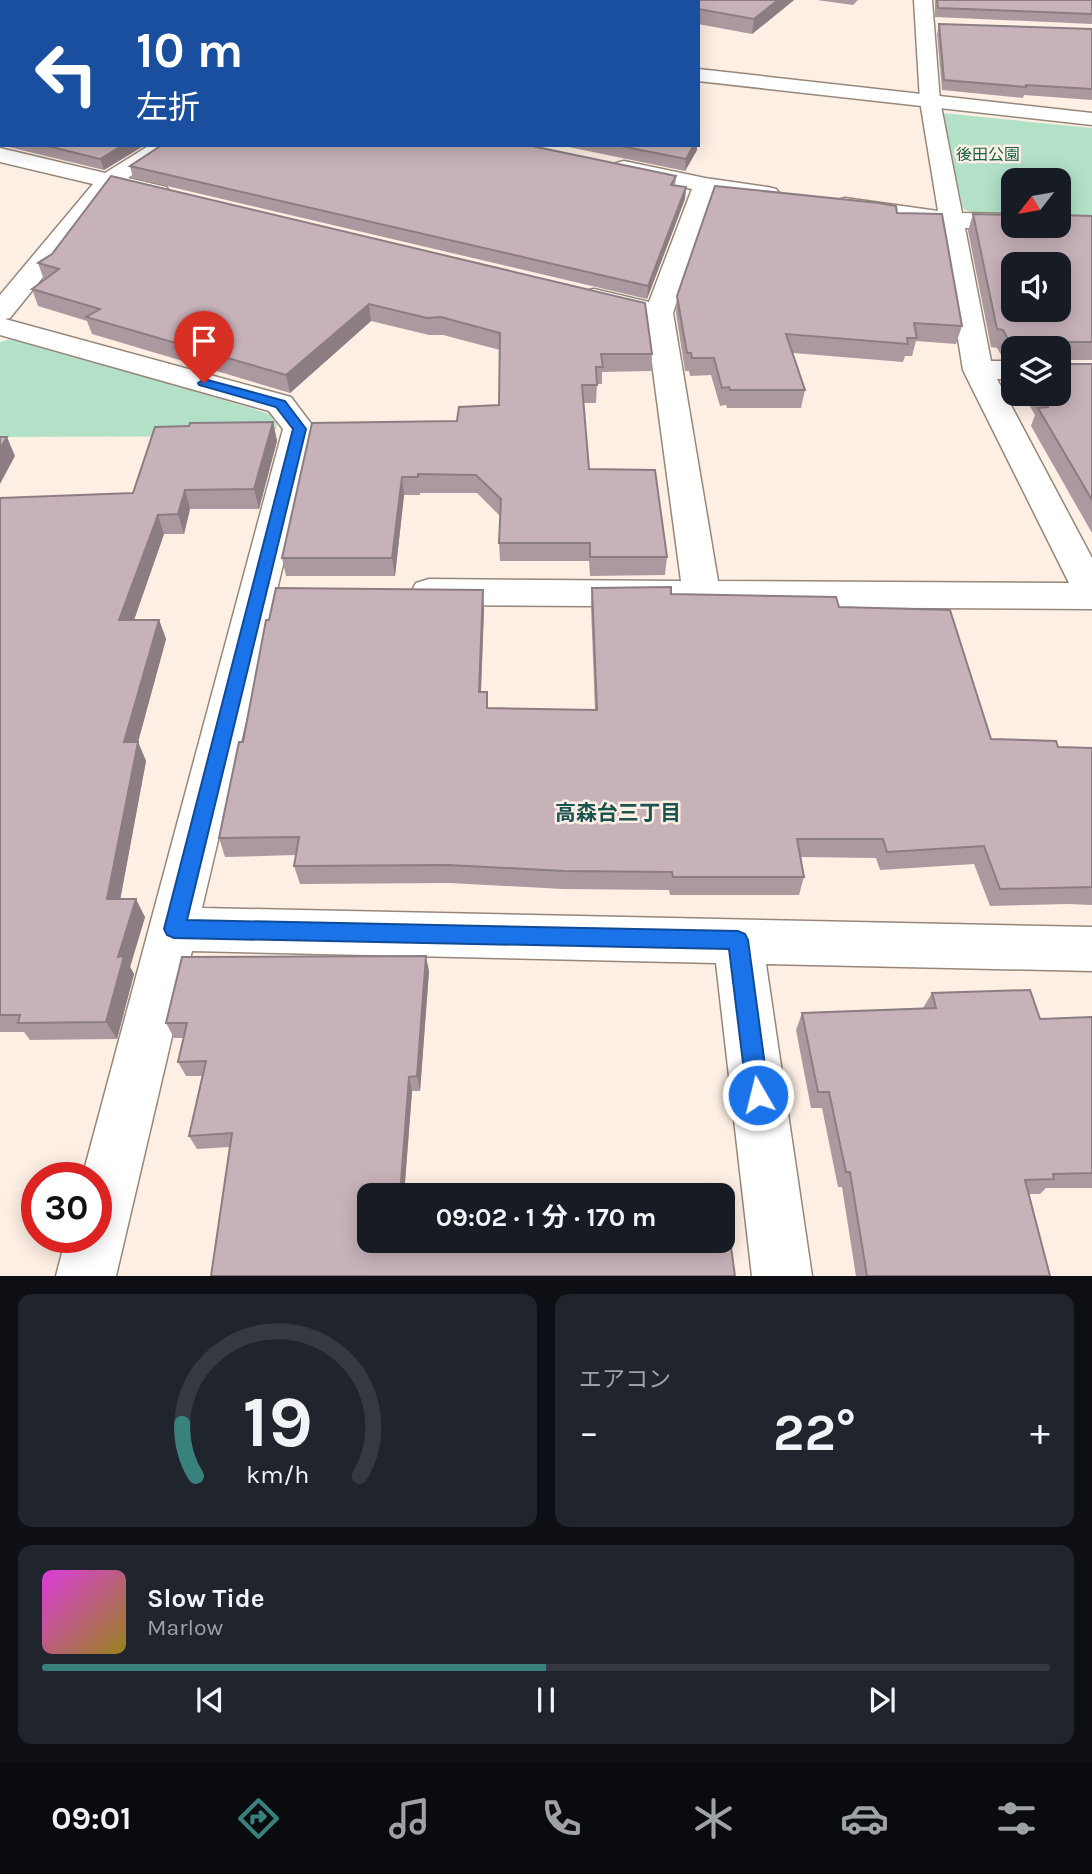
<!DOCTYPE html>
<html lang="ja">
<meta charset="utf-8">
<style>
body{margin:0;font-family:Karla,"Noto Sans JP",sans-serif;background:#20242c;color:#f1f3f6;height:100vh;display:flex;flex-direction:column;font-size:26px;white-space:nowrap}
*{box-sizing:border-box;margin:0}
p{font-size:23px;color:#9ea1a6}
.icon{flex:none;width:38px;height:38px;fill:none;stroke:currentColor;stroke-width:2;stroke-linecap:round;stroke-linejoin:round}
.map{position:relative;height:1276px;overflow:hidden}
.drawer{display:flex;flex-direction:column;gap:18px;padding:18px;background:#0d0f14;flex:1}
.drawer>*{flex:none}
.guide{position:absolute;left:0px;top:0px;width:700px;height:147px;box-shadow:0 4px 18px #0003;background:#1a4fa0;color:#fff;overflow:hidden}
.needle{width:46px;rotate:239deg}
.tools{position:absolute;left:1001px;top:168px;display:grid;gap:14px}
.tools a{display:grid;place-items:center;width:70px;height:70px;border-radius:14px;background:#171b24;box-shadow:0 4px 18px #0003;font-size:35px}
.speed{position:absolute;left:21px;top:1162px;display:flex;gap:14px;font-size:35px;font-weight:700;text-align:center}
.speed>*{display:grid;place-content:center;width:91px;height:91px;border-radius:50%;background:#171b24;box-shadow:0 4px 18px #0003;line-height:1}
.speed .limit{border:10px solid #d22;background:#fff;color:#111}
.pin{position:absolute;display:grid;place-items:center;width:60px;height:60px;color:#fff;margin:-72px -30px;border-radius:50% 50% 50% 0;rotate:-45deg;box-shadow:0 0 7px #0007}
.pin .icon{rotate:45deg}
.me{position:absolute;width:77px;margin:-38px;rotate:352deg;stroke-linejoin:round;filter:drop-shadow(0 0 5px #0008)}
.turn{display:flex;align-items:center;gap:24px;height:147px;padding:0 21px;font-size:32px}
.turn .icon{width:91px;height:91px;stroke-width:2.5}
.turn b{display:block;font-size:49px;line-height:60px}
.big{font-size:52px;font-weight:700;line-height:1.1}
.drawer .widget{flex:1;display:flex;flex-direction:column;justify-content:center;gap:10px;min-width:0;padding:0 24px;border-radius:14px;background:#20242c}
.drawer .dial{align-items:center;gap:0}
.dial svg{height:182px;overflow:visible;fill:none;stroke:#363941;stroke-width:7;stroke-linecap:round;text-anchor:middle}
.dial text{fill:#f1f3f6;stroke:none}
.song{display:flex;align-items:center;gap:21px}
.cover{width:84px;height:84px;border-radius:10px;background:linear-gradient(135deg,hsl(300 70% 55%),hsl(50 70% 35%))}
.played{height:7px;border-radius:4px;background:linear-gradient(90deg,#39817d 50%,#363941 50%)}
.keys{display:flex;justify-content:space-around;direction:ltr}
.heat{display:flex;justify-content:space-between;align-items:center;font-size:38px;direction:ltr}
.drawer .tiles{flex:1;display:grid;gap:18px;grid-template-columns:1fr 1fr}
.widget:last-child{grid-column:span 2}
.trip{position:absolute;left:357px;top:1183px;width:378px;height:70px;border-radius:14px;background:#171b24;box-shadow:0 4px 18px #0003;font-weight:700;line-height:70px;text-align:center}
.menu{display:flex;height:112px;justify-content:space-around;align-items:center;background:#090b0e;color:#9ea1a6}
.menu .icon{width:49px;height:49px}
.menu .selected{color:#39817d}
.menu b{font-size:32px;color:#f1f3f6}
.map>svg:first-child{display:block}
</style>
<div class="map">
<svg width="1092" height="1276" viewBox="0 0 1092 1276">
<rect width="100%" height="100%" fill="#fdefe4"/>
<g fill="#b2e1c8">
<path d="M 942,113 L 1092,128 L 1092,216 L 1059,216 L 1059,180 L 1013,180 L 1013,215 L 977,214 L 963,209 Z"/>
<path d="M 14,338 L 270,414 L 277,425 L 273,436 L 0,437 L 0,342 Z"/>
</g>
<g fill="none" stroke-linecap="round" stroke-linejoin="round">
<defs>
<path id="service" d="M 519,0 L 531,0 L 517,2 Z"/>
<g id="minor">
<path d="M 914,0 L 932,0 L 940,101 L 962,213 L 1013,214 L 1013,226 L 1022,226 L 1013,228 L 965,228 L 991,361 L 1013,361 L 1013,379 L 997,379 L 1092,558 L 1092,609 L 429,605 L 416,601 L 411,592 L 416,583 L 429,579 L 681,581 L 646,318 L 584,303 L 580,297 L 584,291 L 594,289 L 649,302 L 692,189 L 616,173 L 613,168 L 616,163 L 624,161 L 705,178 L 768,187 L 776,189 L 780,194 L 776,199 L 768,201 L 714,193 L 673,313 L 718,581 L 1069,583 L 963,370 L 940,226 L 845,212 L 837,210 L 833,205 L 837,200 L 845,198 L 938,211 L 920,101 Z"/>
<path d="M 150,145 L 177,145 L 128,178 L 166,187 L 170,192 L 166,197 L 158,199 L 114,189 L 10,318 L 5,319 L 291,397 L 315,429 L 202,908 L 1092,927 L 1092,971 L 766,964 L 812,1276 L 752,1276 L 716,963 L 192,951 L 116,1276 L 56,1276 L 66,1237 L 96,1237 L 96,1178 L 82,1178 L 283,429 L 269,411 L 0,335 L 0,295 L 93,184 L 0,162 L 0,148 L 105,173 Z"/>
</g>
<g id="tertiary">
<path d="M 284,0 L 307,0 L 308,2 L 286,2 Z"/>
<path d="M 698,69 L 1092,113 L 1092,125 L 698,81 Z"/>
</g>
</defs>
<use href="#service" stroke="#96877a" stroke-width="3"/>
<use href="#minor" stroke="#96877a" stroke-width="3"/>
<use href="#tertiary" stroke="#96877a" stroke-width="3"/>
<use href="#service" fill="#fff" fill-rule="evenodd"/>
<use href="#minor" fill="#fff" fill-rule="evenodd"/>
<use href="#tertiary" fill="#fff" fill-rule="evenodd"/>
</g>
<g fill="#ac99a0">
<path d="M 0,0 L 282,0 L 282,2 L 2,2 L 2,145 L 145,145 L 104,170 L 0,145 L 0,82 L 1,81 Z"/>
<path d="M 794,0 L 752,34 L 698,24 L 698,2 Z"/>
<path d="M 817,0 L 858,0 L 853,5 Z"/>
<path d="M 935,0 L 1092,0 L 1092,24 L 935,17 Z"/>
<path d="M 939,24 L 1092,29 L 1092,100 L 1024,95 L 1023,98 L 942,90 L 937,34 Z"/>
<path d="M 559,145 L 697,145 L 697,150 L 685,171 Z"/>
<path d="M 130,166 L 676,176 L 675,186 L 686,187 L 685,199 L 647,299 L 133,178 Z"/>
<path d="M 111,176 L 652,354 L 651,371 L 602,372 L 602,384 L 597,384 L 596,403 L 583,403 L 589,469 L 667,557 L 665,575 L 590,576 L 589,561 L 500,561 L 499,543 L 500,516 L 477,493 L 420,493 L 420,495 L 404,495 L 395,576 L 286,576 L 282,558 L 457,421 L 499,405 L 500,350 L 443,335 L 429,335 L 371,321 L 290,393 L 92,334 L 87,321 L 38,306 L 32,289 L 44,280 L 38,263 L 52,254 Z"/>
<path d="M 897,213 L 962,326 L 956,344 L 916,341 L 912,356 L 905,356 L 903,362 L 793,353 L 805,390 L 801,408 L 727,408 L 726,405 L 720,406 L 711,375 L 690,376 L 689,371 L 685,371 L 676,313 L 677,296 Z"/>
<path d="M 973,214 L 1092,216 L 1092,360 L 1064,360 L 1064,364 L 1092,364 L 1092,533 L 1031,426 L 1035,415 L 1023,394 L 1059,394 L 1059,348 L 1013,348 L 1013,359 L 1003,358 L 997,348 L 991,347 L 968,231 Z"/>
<path d="M 273,422 L 277,441 L 259,509 L 190,509 L 184,534 L 164,534 L 134,620 L 159,620 L 166,639 L 138,742 L 146,761 L 120,899 L 145,917 L 130,967 L 134,974 L 117,1039 L 30,1040 L 24,1032 L 0,1032 L 0,498 L 133,493 Z"/>
<path d="M 592,588 L 839,607 L 991,739 L 1058,747 L 1092,748 L 1092,905 L 1068,904 L 990,906 L 974,864 L 880,870 L 876,858 L 801,857 L 804,877 L 799,895 L 670,895 L 669,890 L 563,889 L 450,883 L 300,884 L 294,866 L 296,855 L 225,857 L 219,838 L 243,742 L 484,609 L 481,692 L 488,708 L 595,710 L 591,607 Z"/>
<path d="M 429,971 L 420,1091 L 412,1091 L 404,1195 L 369,1195 L 369,1241 L 211,1276 L 230,1147 L 197,1149 L 189,1136 L 202,1076 L 186,1076 L 178,1062 L 184,1038 L 174,1038 L 166,1023 Z"/>
<path d="M 932,993 L 1040,1019 L 1092,1017 L 1092,1188 L 1046,1188 L 1040,1194 L 1028,1194 L 1050,1276 L 856,1276 L 842,1187 L 838,1187 L 822,1108 L 811,1108 L 796,1030 L 802,1013 L 923,1008 Z"/>
</g>
<g fill="#8c7d82">
<path d="M 778,0 L 794,0 L 752,34 L 754,19 Z"/>
<path d="M 123,145 L 145,145 L 104,170 L 100,159 Z"/>
<path d="M 694,145 L 697,145 L 697,150 L 685,171 L 686,159 Z"/>
<path d="M 686,187 L 685,199 L 647,299 L 648,286 Z"/>
<path d="M 369,304 L 371,321 L 290,393 L 286,375 Z"/>
<path d="M 273,422 L 277,441 L 259,509 L 254,489 Z"/>
<path d="M 7,437 L 15,456 L 0,484 L 0,449 Z"/>
<path d="M 402,477 L 404,495 L 395,576 L 392,558 Z"/>
<path d="M 185,490 L 190,509 L 184,534 L 178,514 Z"/>
<path d="M 158,515 L 164,534 L 127,640 L 119,620 Z"/>
<path d="M 483,590 L 484,609 L 480,711 L 479,692 Z"/>
<path d="M 159,620 L 166,639 L 138,742 L 146,761 L 117,917 L 107,899 L 124,742 Z"/>
<path d="M 136,899 L 145,917 L 130,967 L 134,974 L 117,1039 L 106,1022 L 118,957 Z"/>
<path d="M 426,956 L 429,971 L 420,1091 L 417,1076 Z"/>
<path d="M 409,1077 L 412,1091 L 404,1195 L 400,1195 Z"/>
</g>
<g fill="#c8b2ba" stroke="#8c7d82" stroke-width="2" fill-rule="evenodd">
<path d="M 0,0 L 275,0 L 272,2 L 2,2 L 2,135 L 0,135 L 0,82 L 1,81 L 0,73 Z"/>
<path d="M 682,0 L 778,0 L 754,19 L 698,9 L 698,2 L 680,2 Z"/>
<path d="M 937,0 L 1092,0 L 1092,14 L 938,8 Z"/>
<path d="M 939,24 L 1092,29 L 1092,89 L 1026,85 L 1026,87 L 944,80 Z"/>
<path d="M 44,145 L 123,145 L 100,159 Z"/>
<path d="M 162,145 L 527,145 L 676,176 L 671,185 L 686,187 L 648,286 L 130,166 Z"/>
<path d="M 615,145 L 694,145 L 686,159 Z"/>
<path d="M 111,176 L 645,303 L 652,354 L 601,354 L 603,367 L 596,367 L 597,385 L 582,385 L 589,469 L 655,470 L 667,557 L 590,557 L 590,543 L 499,543 L 501,499 L 476,475 L 418,474 L 418,477 L 402,477 L 392,558 L 282,558 L 312,423 L 457,421 L 459,407 L 499,405 L 500,333 L 441,317 L 427,318 L 369,304 L 286,375 L 86,317 L 100,309 L 32,289 L 59,269 L 38,263 L 52,254 Z"/>
<path d="M 715,186 L 879,203 L 896,206 L 897,213 L 942,214 L 962,326 L 914,323 L 917,338 L 907,338 L 908,344 L 786,334 L 805,390 L 730,390 L 729,387 L 722,388 L 714,358 L 692,358 L 691,353 L 687,353 L 677,296 Z"/>
<path d="M 973,214 L 1013,215 L 1013,226 L 1059,226 L 1059,215 L 1092,216 L 1092,342 L 1064,342 L 1064,364 L 1092,364 L 1092,500 L 1038,408 L 1048,407 L 1040,394 L 1059,394 L 1059,348 L 1021,348 L 1021,341 L 1009,341 L 1003,330 L 997,329 ZM 1013,264 L 1059,264 L 1059,310 L 1013,310 Z"/>
<path d="M 273,422 L 254,489 L 185,490 L 178,514 L 158,515 L 119,620 L 159,620 L 124,742 L 138,742 L 107,899 L 136,899 L 118,957 L 124,956 L 106,1022 L 18,1023 L 20,1015 L 0,1015 L 0,498 L 133,493 L 155,427 L 189,426 L 190,423 Z"/>
<path d="M 0,437 L 7,437 L 0,449 Z"/>
<path d="M 671,587 L 671,594 L 836,597 L 839,607 L 950,610 L 991,739 L 1056,741 L 1058,747 L 1092,748 L 1092,887 L 1000,889 L 984,846 L 887,852 L 883,839 L 797,839 L 804,877 L 673,877 L 672,872 L 564,871 L 448,865 L 294,866 L 299,837 L 219,838 L 239,742 L 243,742 L 266,620 L 269,620 L 276,588 L 483,590 L 479,692 L 487,692 L 487,708 L 597,710 L 592,588 Z"/>
<path d="M 426,956 L 417,1076 L 409,1077 L 400,1195 L 369,1195 L 369,1241 L 723,1241 L 723,1203 L 725,1203 L 735,1276 L 211,1276 L 232,1133 L 189,1136 L 206,1061 L 178,1062 L 187,1023 L 166,1023 L 182,957 Z"/>
<path d="M 1030,990 L 1040,1019 L 1092,1017 L 1092,1173 L 1053,1174 L 1054,1179 L 1025,1180 L 1050,1276 L 867,1276 L 850,1172 L 846,1172 L 829,1092 L 818,1092 L 802,1013 L 936,1008 L 932,993 Z"/>
</g>
<path fill="#1a73e8" stroke="#114b97" stroke-width="2" d="M 204,379 L 285,401 L 306,429 L 187,920 L 738,931 L 745,934 L 748,940 L 769,1095 L 766,1103 L 758,1106 L 750,1103 L 747,1095 L 729,949 L 174,938 L 167,935 L 164,929 L 293,429 L 276,407 L 199,385 L 198,383 Z"/>
<g text-anchor="middle" stroke-width="5" stroke-linejoin="round" paint-order="stroke">
<g font-size="16" fill="#166245" stroke="#fdefe4">
<text x="988" y="160">後田公園</text>
</g>
<g font-size="21" font-weight="bold" fill="#195451" stroke="#fdefe4">
<text x="618" y="820">高森台三丁目</text>
</g>
</g>
</svg>
<div class="tools">
<a><svg class="needle" viewBox="-14 -14 28 28"><path d="M0-13l5 13h-10z" fill="#e53935"/><path d="M0 13l5-13h-10z" fill="#9ea1a6"/></svg></a>
<a><svg class="icon" aria-label="sound" viewBox="0 0 24 24"><path d="M4 9h4l5-4v14l-5-4H4zM17 9q2 3 0 6"/></svg></a>
<a><svg class="icon" aria-label="layers" viewBox="0 0 24 24"><path d="M12 4l9 5-9 5-9-5zM3 14l9 5 9-5"/></svg></a>
</div>
<div class="speed"><div class="limit">30</div></div>
<div class="pin" style="left:204px;top:383px;background:#d93025"><svg class="icon" aria-label="arrive" viewBox="0 0 24 24"><path d="M6 21V4h12l-3 4 3 4H6"/></svg></div>
<svg class="me" style="left:758px;top:1095px" viewBox="-20 -20 40 40"><circle r="17" fill="#1a73e8" stroke="#fff" stroke-width="3"/><path d="M0-11L8 9 0 5-8 9z" fill="#fff"/></svg>
<div class="trip">09:02 · 1 分 · 170 m</div>
<div class="guide">
<div class="turn"><svg class="icon" aria-label="left" viewBox="0 0 24 24"><path d="M17 20v-9H6M10 6l-5 5 5 5"/></svg><div><b>10 m</b>左折</div></div>
</div>
</div>
<section class="drawer">
<div class="tiles">
<div class="widget dial"><svg viewBox="0 0 100 80">
<path d="M14 69A42 42 0 1 1 86 69"/>
<path d="M14 69A42 42 0 0 1 8 46" stroke="#39817d"/>
<text x="50" y="56" font-size="32" font-weight="700">19</text>
<text x="50" y="72" font-size="11">km/h</text>
</svg></div>
<div class="widget"><p>エアコン</p>
<div class="heat"><a>−</a><b class="big">22°</b><a>+</a></div>
</div>
<div class="widget">
<div class="song"><i class="cover"></i><div><b>Slow Tide</b><p>Marlow</p></div></div>
<div class="played"></div>
<div class="keys"><svg class="icon" aria-label="previous" viewBox="0 0 24 24"><path d="M18 5L8 12l10 7zM5 5v14"/></svg><svg class="icon" aria-label="pause" viewBox="0 0 24 24"><path d="M8 5v14M16 5v14"/></svg><svg class="icon" aria-label="next" viewBox="0 0 24 24"><path d="M6 5l10 7-10 7zM19 5v14"/></svg></div>
</div>
</div>
</section>
<nav class="menu">
<b>09:01</b>
<svg class="icon selected" aria-label="directions" viewBox="0 0 24 24"><path d="M12 3l9 9-9 9-9-9zM9 14v-3h6M13 9l2 2-2 2"/></svg>
<svg class="icon" aria-label="music" viewBox="0 0 24 24"><path d="M9 18V5l10-2v13"/><circle cx="6" cy="18" r="3"/><circle cx="16" cy="16" r="3"/></svg>
<svg class="icon" aria-label="phone" viewBox="0 0 24 24"><path d="M5 4h4l2 5-3 2q2 4 5 5l2-3 5 2v4C11 20 4 13 5 4z"/></svg>
<svg class="icon" aria-label="climate" viewBox="0 0 24 24"><path d="M12 3v18M4 7l16 10M4 17L20 7"/></svg>
<svg class="icon" aria-label="car" viewBox="0 0 24 24"><path d="M5 17H2v-5l4-1 3-4h7l3 4 3 1v5h-3M9 17h6M6 11h13"/><circle cx="7" cy="17" r="2"/><circle cx="17" cy="17" r="2"/></svg>
<svg class="icon" aria-label="filters" viewBox="0 0 24 24"><path d="M4 7h16M4 17h16"/><circle cx="9" cy="7" r="2"/><circle cx="15" cy="17" r="2"/></svg>
</nav>
